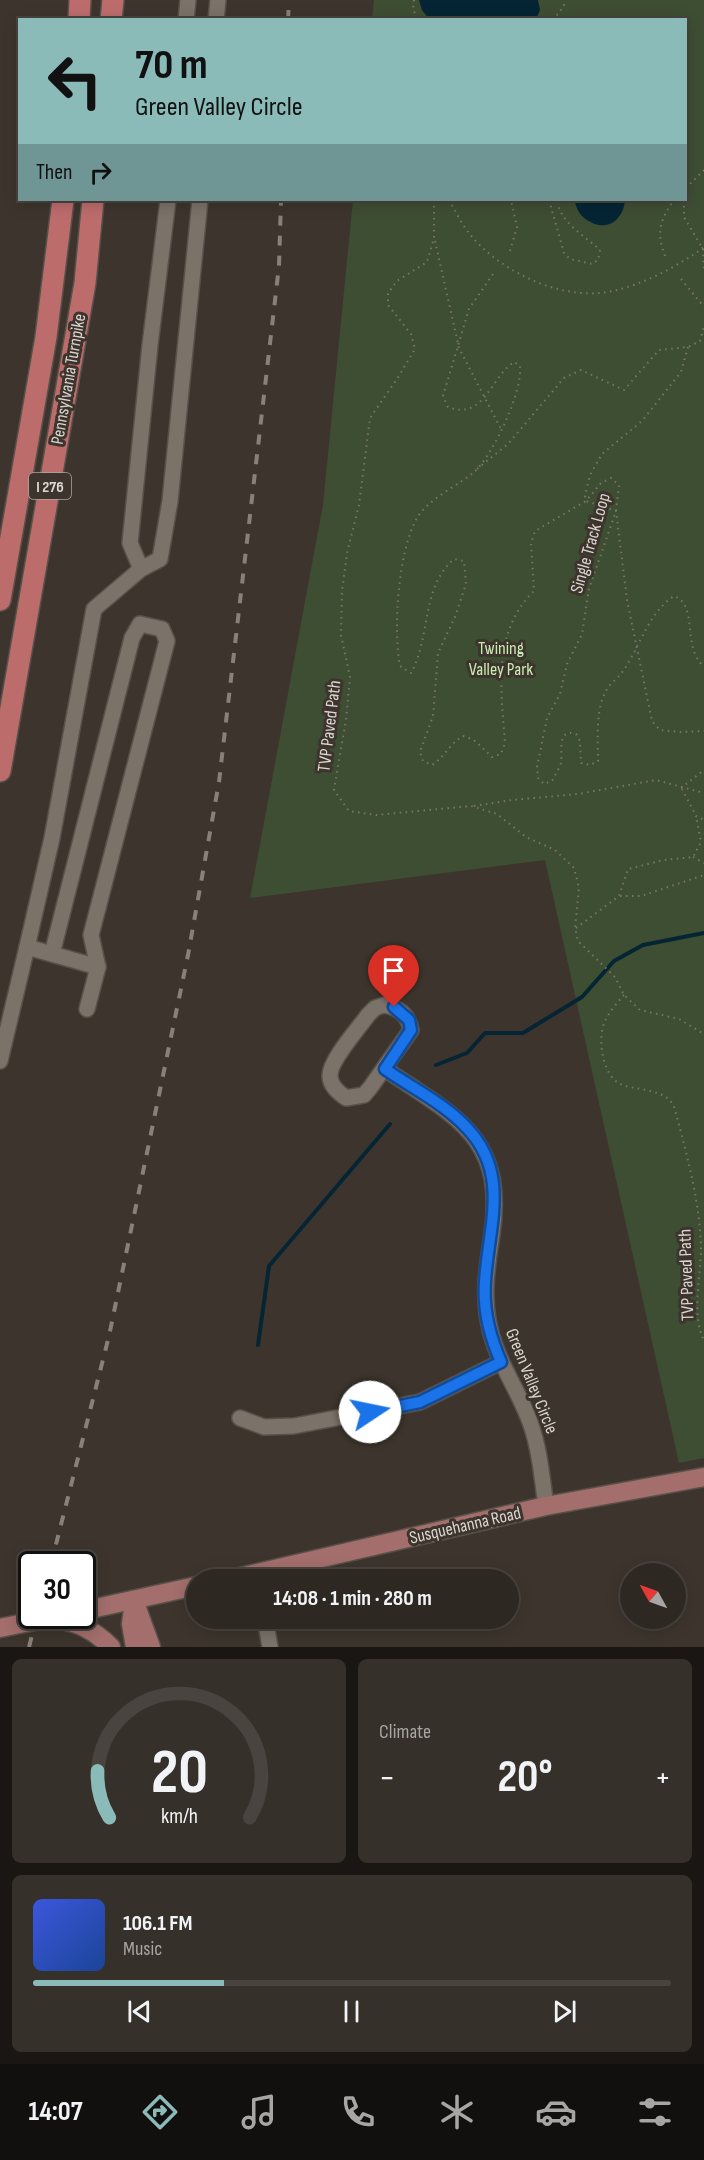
<!DOCTYPE html>
<meta charset="utf-8">
<style>
body{margin:0;font-family:"Sofia Sans Condensed",sans-serif;background:#36302a;color:#f1f3f6;height:100vh;display:flex;flex-direction:column;font-size:22px;white-space:nowrap}
*{box-sizing:border-box;margin:0}
p{font-size:20px;color:#a7a6a5}
.icon{flex:none;width:33px;height:33px;fill:none;stroke:currentColor;stroke-width:2;stroke-linecap:round;stroke-linejoin:round}
.map{position:relative;height:1647px;overflow:hidden}
.side{display:flex;flex-direction:column;gap:12px;padding:12px;background:#191613;flex:1}
.side>*{flex:none}
.top-card{position:absolute;left:18px;top:18px;width:669px;height:183px;border-radius:0px;box-shadow:0 3px 15px #0003,0 0 0 2px #494440;background:#8bbbb9;color:#111;overflow:hidden}
.needle{width:39px;rotate:310deg}
.fabs{position:absolute;left:620px;top:1563px;display:grid;gap:12px}
.fabs a{display:grid;place-items:center;width:66px;height:66px;border-radius:50%;background:#2e2822;box-shadow:0 3px 15px #0003,0 0 0 2px #494440;font-size:30px}
.speed{position:absolute;left:18px;top:1551px;display:flex;gap:12px;font-size:30px;font-weight:700;text-align:center}
.speed>*{display:grid;place-content:center;width:78px;height:78px;border-radius:50%;background:#2e2822;box-shadow:0 3px 15px #0003,0 0 0 2px #494440;line-height:1}
.speed .limit{border:3px solid #111;border-radius:9px;background:#fff;color:#111}
.pin{position:absolute;display:grid;place-items:center;width:51px;height:51px;color:#fff;margin:-62px -26px;border-radius:50% 50% 50% 0;rotate:-45deg;box-shadow:0 0 6px #0007}
.pin .icon{rotate:45deg}
.me{position:absolute;width:66px;margin:-33px;rotate:79deg;stroke-linejoin:round;filter:drop-shadow(0 0 4px #0008)}
.turn{display:flex;align-items:center;gap:21px;height:126px;padding:0 18px;font-size:27px}
.turn .icon{width:78px;height:78px;stroke-width:2.5}
.turn b{display:block;font-size:42px;line-height:51px}
.then{display:flex;align-items:center;height:57px;padding:0 18px;background:#0003;gap:12px;font-size:22px}
.big{font-size:45px;font-weight:700;line-height:1.1}
.side .tile{flex:1;display:flex;flex-direction:column;justify-content:center;gap:9px;min-width:0;padding:0 21px;border-radius:9px;background:#36302a}
.side .dial{align-items:center;gap:0}
.dial svg{height:156px;overflow:visible;fill:none;stroke:#494440;stroke-width:7;stroke-linecap:round;text-anchor:middle}
.dial text{fill:#f1f3f6;stroke:none}
.song{display:flex;align-items:center;gap:18px}
.cover{width:72px;height:72px;border-radius:9px;background:linear-gradient(135deg,hsl(230 70% 55%),hsl(220 70% 35%))}
.played{height:6px;border-radius:3px;background:linear-gradient(90deg,#8bbbb9 30%,#494440 30%)}
.keys{display:flex;justify-content:space-around;direction:ltr}
.heat{display:flex;justify-content:space-between;align-items:center;font-size:33px;direction:ltr}
.side .tiles{flex:1;display:grid;gap:12px;grid-template-columns:1fr 1fr}
.tile:last-child{grid-column:span 2}
.trip{position:absolute;left:186px;top:1569px;width:333px;height:60px;border-radius:30px;background:#2e2822;box-shadow:0 3px 15px #0003,0 0 0 2px #494440;font-weight:700;line-height:60px;text-align:center}
.dock{display:flex;height:96px;justify-content:space-around;align-items:center;background:#12100e;color:#a7a6a5}
.dock .icon{width:42px;height:42px}
.dock .current{color:#8bbbb9}
.dock b{font-size:27px;color:#f1f3f6}
.map>svg:first-child{display:block}
</style>
<div class="map">
<svg width="704" height="1647" viewBox="0 0 704 1647">
<rect width="100%" height="100%" fill="#3d352d"/>
<path fill="#3e4e33" d="M 374,0 L 704,0 L 704,1458 L 679,1463 L 545,860 L 250,898 L 323,505 L 353,200 L 686,200 L 686,20 L 372,19 Z"/>
<g fill="#052534">
<path d="M 419,0 L 538,0 L 540,10 L 536,19 L 429,19 L 422,10 Z"/>
<path d="M 574,200 L 625,200 C 623,223 603,234 583,217 C 578,213 576,205 574,200 Z"/>
</g>
<g fill="none" stroke-linecap="round" stroke-linejoin="round">
<g stroke="#052534" stroke-width="4">
<path d="M 436,1065 L 467,1053 L 485,1033 L 523,1033 L 582,997 L 614,961 L 643,945 L 704,933"/>
<path d="M 258,1345 L 269,1266 L 390,1124"/>
</g>
<defs>
<g id="minor">
<path d="M 186,20 L 188,0"/>
<path d="M 216,20 L 218,0"/>
<path d="M 141,569 L 130,543 L 150,345 L 168,200"/>
<path d="M 27,947 L 52,838 L 94,609 L 141,569 L 160,559 L 170,501 L 200,200"/>
<path d="M 52,954 L 132,638 L 140,624 L 162,629 L 167,641 L 91,935 L 98,967"/>
<path d="M 384,1005 C 400,1008 408,1015 411,1030 L 370,1088 L 364,1095 L 346,1098 C 339,1093 330,1086 330,1076 C 329,1061 359,1028 368,1015 L 375,1008 Z"/>
<path d="M 0,1061 L 27,947 L 98,967 L 87,1009"/>
<path d="M 385,1069 C 455,1117 506,1136 492,1234 C 487,1267 482,1297 490,1329 C 498,1364 520,1392 531,1425 C 540,1451 542,1479 546,1506"/>
<path d="M 240,1418 L 264,1427 L 294,1426 L 420,1402 L 501,1362"/>
<path d="M 265,1618 L 270,1647"/>
</g>
<g id="major">
<path d="M 227,1580 L 546,1506 L 704,1477"/>
<path d="M 134,1600 L 151,1647"/>
<path d="M 134,1602 L 131,1624 L 135,1647"/>
<path d="M 82,1611 L 196,1586"/>
<path d="M 49,1618 C 75,1621 92,1628 111,1647"/>
<path d="M 0,1628 L 59,1616"/>
</g>
<g id="highway">
<path d="M 79,20 L 80,0"/>
<path d="M 111,20 L 113,0"/>
<path d="M 0,600 L 46,337 L 63,200"/>
<path d="M 0,771 L 85,283 L 93,200"/>
</g>
</defs>
<use href="#minor" stroke="#57514a" stroke-width="18"/>
<use href="#major" stroke="#57514a" stroke-width="21"/>
<use href="#highway" stroke="#57514a" stroke-width="24"/>
<g stroke="#7a746d" stroke-width="2" stroke-dasharray="1.5 4.5" stroke-linecap="butt">
<path d="M 414,0 L 413,9 L 418,20"/>
<path d="M 553,20 L 564,6 L 564,0"/>
<path d="M 686,188 L 704,170"/>
<path d="M 434,200 L 434,238 L 427,262 L 397,281 L 388,293 L 388,305 L 411,334 L 415,349 L 397,379 L 370,418 L 359,505 L 347,553 L 342,591 L 341,635 L 350,677 L 346,720 L 334,790 L 349,811 L 376,815 L 471,806 L 497,814 L 526,837 L 555,850 L 574,868 L 579,888 L 575,928 L 578,941 L 615,977 L 624,995 L 640,1010 L 679,1019 L 704,1034"/>
<path d="M 449,200 C 456,212 463,227 473,238 C 502,271 555,297 600,293 C 633,290 678,267 704,247"/>
<path d="M 549,200 L 564,253 L 570,259 L 592,264 L 598,260 L 600,250 C 584,235 560,223 557,200"/>
<path d="M 684,200 L 684,217 L 703,249 L 704,269"/>
<path d="M 435,241 L 459,348 L 501,429"/>
<path d="M 510,251 L 517,227 L 511,200"/>
<path d="M 665,256 C 656,233 660,219 674,200"/>
<path d="M 493,274 L 469,309 L 443,396 L 448,407 C 484,421 490,378 514,362 L 520,366 C 523,391 493,456 473,473 C 457,486 427,500 417,518 C 398,551 393,630 400,666 L 411,673 C 431,637 421,587 454,559 L 464,561 L 466,584 L 455,617 L 438,653 L 433,716 L 420,752 L 423,761 L 432,765 C 445,757 449,744 463,736 L 474,740 L 492,757 L 501,754 L 505,743 C 501,689 492,632 534,591 L 531,543 L 535,531 L 586,501 L 601,483 L 611,478 L 619,485 L 616,511 L 589,589 L 582,634 L 567,664 L 560,694 L 547,718 L 537,767 L 538,778 L 544,784 L 552,781 C 555,775 559,769 561,763 C 563,752 556,728 576,734 L 580,741 L 581,763 L 590,765 L 598,761 C 598,738 595,709 607,689 C 611,682 619,678 623,671 C 640,647 648,613 674,596 C 699,605 681,646 704,667"/>
<path d="M 681,279 L 704,307"/>
<path d="M 688,347 L 681,372 L 642,421 L 602,454 L 590,475 L 585,496 L 586,501 L 616,511 L 627,600 L 652,721 L 660,730 L 681,732 L 704,731"/>
<path d="M 477,469 L 508,444 L 564,378 L 581,370 L 624,390 L 659,350 L 688,347 L 700,341 L 704,327"/>
<path d="M 681,788 L 704,770"/>
<path d="M 682,789 L 696,816 L 704,820"/>
<path d="M 474,806 L 512,800 L 578,794 L 656,780 L 704,793"/>
<path d="M 693,857 L 704,863"/>
<path d="M 620,896 L 641,896 L 704,875"/>
<path d="M 576,928 L 619,896 L 628,869 L 664,860 L 693,857 L 701,842 L 696,816"/>
<path d="M 624,995 C 617,1003 609,1012 605,1021 C 597,1037 602,1075 620,1084 C 636,1091 670,1088 675,1110 C 687,1155 700,1202 701,1249 C 701,1274 691,1317 704,1340"/>
</g>
<use href="#minor" stroke="#7b7269" stroke-width="15"/>
<use href="#major" stroke="#a36e6b" stroke-width="18"/>
<use href="#highway" stroke="#bd6c6c" stroke-width="21"/>
<g stroke="#88817a" stroke-width="4" stroke-dasharray="10 10" stroke-linecap="butt">
<path d="M 288,20 L 289,0"/>
<path d="M 51,1564 L 109,1336 L 188,955 L 219,782 L 279,266 L 281,200"/>
<path d="M 29,1647 L 37,1616"/>
</g>
</g>
<g fill="none" stroke-linecap="round" stroke-linejoin="round">
<defs>
<path id="route" d="M 370,1412 L 420,1402 L 501,1362 C 490,1337 483,1309 485,1282 C 488,1228 511,1174 467,1128 C 445,1104 412,1088 385,1069 L 411,1030 L 409,1020 L 394,1007"/>
</defs>
<use href="#route" stroke="#114b97" stroke-width="15"/>
<use href="#route" stroke="#1a73e8" stroke-width="10"/>
</g>
<g text-anchor="middle" stroke-width="6" stroke-linejoin="round" paint-order="stroke">
<rect fill="#3d352d" stroke="#aca6a0" stroke-width="1.5" x="29" y="473" width="42" height="26" rx="4.5"/>
<g font-size="16" font-weight="bold" fill="#dbd6d1">
<text x="50" y="492">I 276</text>
</g>
<g font-size="18" fill="#dbd6d1" stroke="#3d352d">
<text transform="translate(68 379) rotate(-80)" y="6">Pennsylvania Turnpike</text>
<text transform="translate(590 543) rotate(-74)" y="6">Single Track Loop</text>
<text transform="translate(329 726) rotate(-83)" y="6">TVP Paved Path</text>
<text transform="translate(686 1275) rotate(-92)" y="6">TVP Paved Path</text>
<text transform="translate(532 1381) rotate(68)" y="6">Green Valley Circle</text>
<text transform="translate(465 1525) rotate(-13)" y="6">Susquehanna Road</text>
</g>
<g font-size="18" fill="#c8ecb2" stroke="#3d352d">
<text x="501" y="654">Twining<tspan x="501" dy="21">Valley Park</tspan></text>
</g>
</g>
</svg>
<div class="fabs">
<a><svg class="needle" viewBox="-14 -14 28 28"><path d="M0-13l5 13h-10z" fill="#e53935"/><path d="M0 13l5-13h-10z" fill="#a7a6a5"/></svg></a>
</div>
<div class="speed"><div class="limit">30</div></div>
<div class="pin" style="left:394px;top:1007px;background:#d93025"><svg class="icon" aria-label="arrive" viewBox="0 0 24 24"><path d="M6 21V4h12l-3 4 3 4H6"/></svg></div>
<svg class="me" style="left:370px;top:1412px" viewBox="-20 -20 40 40"><circle r="19" fill="#fff"/><path d="M0-13L10 11 0 6-10 11z" fill="#1a73e8"/></svg>
<div class="trip">14:08 · 1 min · 280 m</div>
<div class="top-card">
<div class="turn"><svg class="icon" aria-label="left" viewBox="0 0 24 24"><path d="M17 20v-9H6M10 6l-5 5 5 5"/></svg><div><b>70 m</b>Green Valley Circle</div></div>
<div class="then">Then<svg class="icon" aria-label="right" viewBox="0 0 24 24"><path d="M7 20v-9h11M14 6l5 5-5 5"/></svg></div>
</div>
</div>
<section class="side">
<div class="tiles">
<div class="tile dial"><svg viewBox="0 0 100 80">
<path d="M14 69A42 42 0 1 1 86 69"/>
<path d="M14 69A42 42 0 0 1 8 45" stroke="#8bbbb9"/>
<text x="50" y="56" font-size="32" font-weight="700">20</text>
<text x="50" y="72" font-size="11">km/h</text>
</svg></div>
<div class="tile"><p>Climate</p>
<div class="heat"><a>−</a><b class="big">20°</b><a>+</a></div>
</div>
<div class="tile">
<div class="song"><i class="cover"></i><div><b>106.1 FM</b><p>Music</p></div></div>
<div class="played"></div>
<div class="keys"><svg class="icon" aria-label="previous" viewBox="0 0 24 24"><path d="M18 5L8 12l10 7zM5 5v14"/></svg><svg class="icon" aria-label="pause" viewBox="0 0 24 24"><path d="M8 5v14M16 5v14"/></svg><svg class="icon" aria-label="next" viewBox="0 0 24 24"><path d="M6 5l10 7-10 7zM19 5v14"/></svg></div>
</div>
</div>
</section>
<nav class="dock">
<b>14:07</b>
<svg class="icon current" aria-label="directions" viewBox="0 0 24 24"><path d="M12 3l9 9-9 9-9-9zM9 14v-3h6M13 9l2 2-2 2"/></svg>
<svg class="icon" aria-label="music" viewBox="0 0 24 24"><path d="M9 18V5l10-2v13"/><circle cx="6" cy="18" r="3"/><circle cx="16" cy="16" r="3"/></svg>
<svg class="icon" aria-label="phone" viewBox="0 0 24 24"><path d="M5 4h4l2 5-3 2q2 4 5 5l2-3 5 2v4C11 20 4 13 5 4z"/></svg>
<svg class="icon" aria-label="climate" viewBox="0 0 24 24"><path d="M12 3v18M4 7l16 10M4 17L20 7"/></svg>
<svg class="icon" aria-label="car" viewBox="0 0 24 24"><path d="M5 17H2v-5l4-1 3-4h7l3 4 3 1v5h-3M9 17h6M6 11h13"/><circle cx="7" cy="17" r="2"/><circle cx="17" cy="17" r="2"/></svg>
<svg class="icon" aria-label="filters" viewBox="0 0 24 24"><path d="M4 7h16M4 17h16"/><circle cx="9" cy="7" r="2"/><circle cx="15" cy="17" r="2"/></svg>
</nav>
